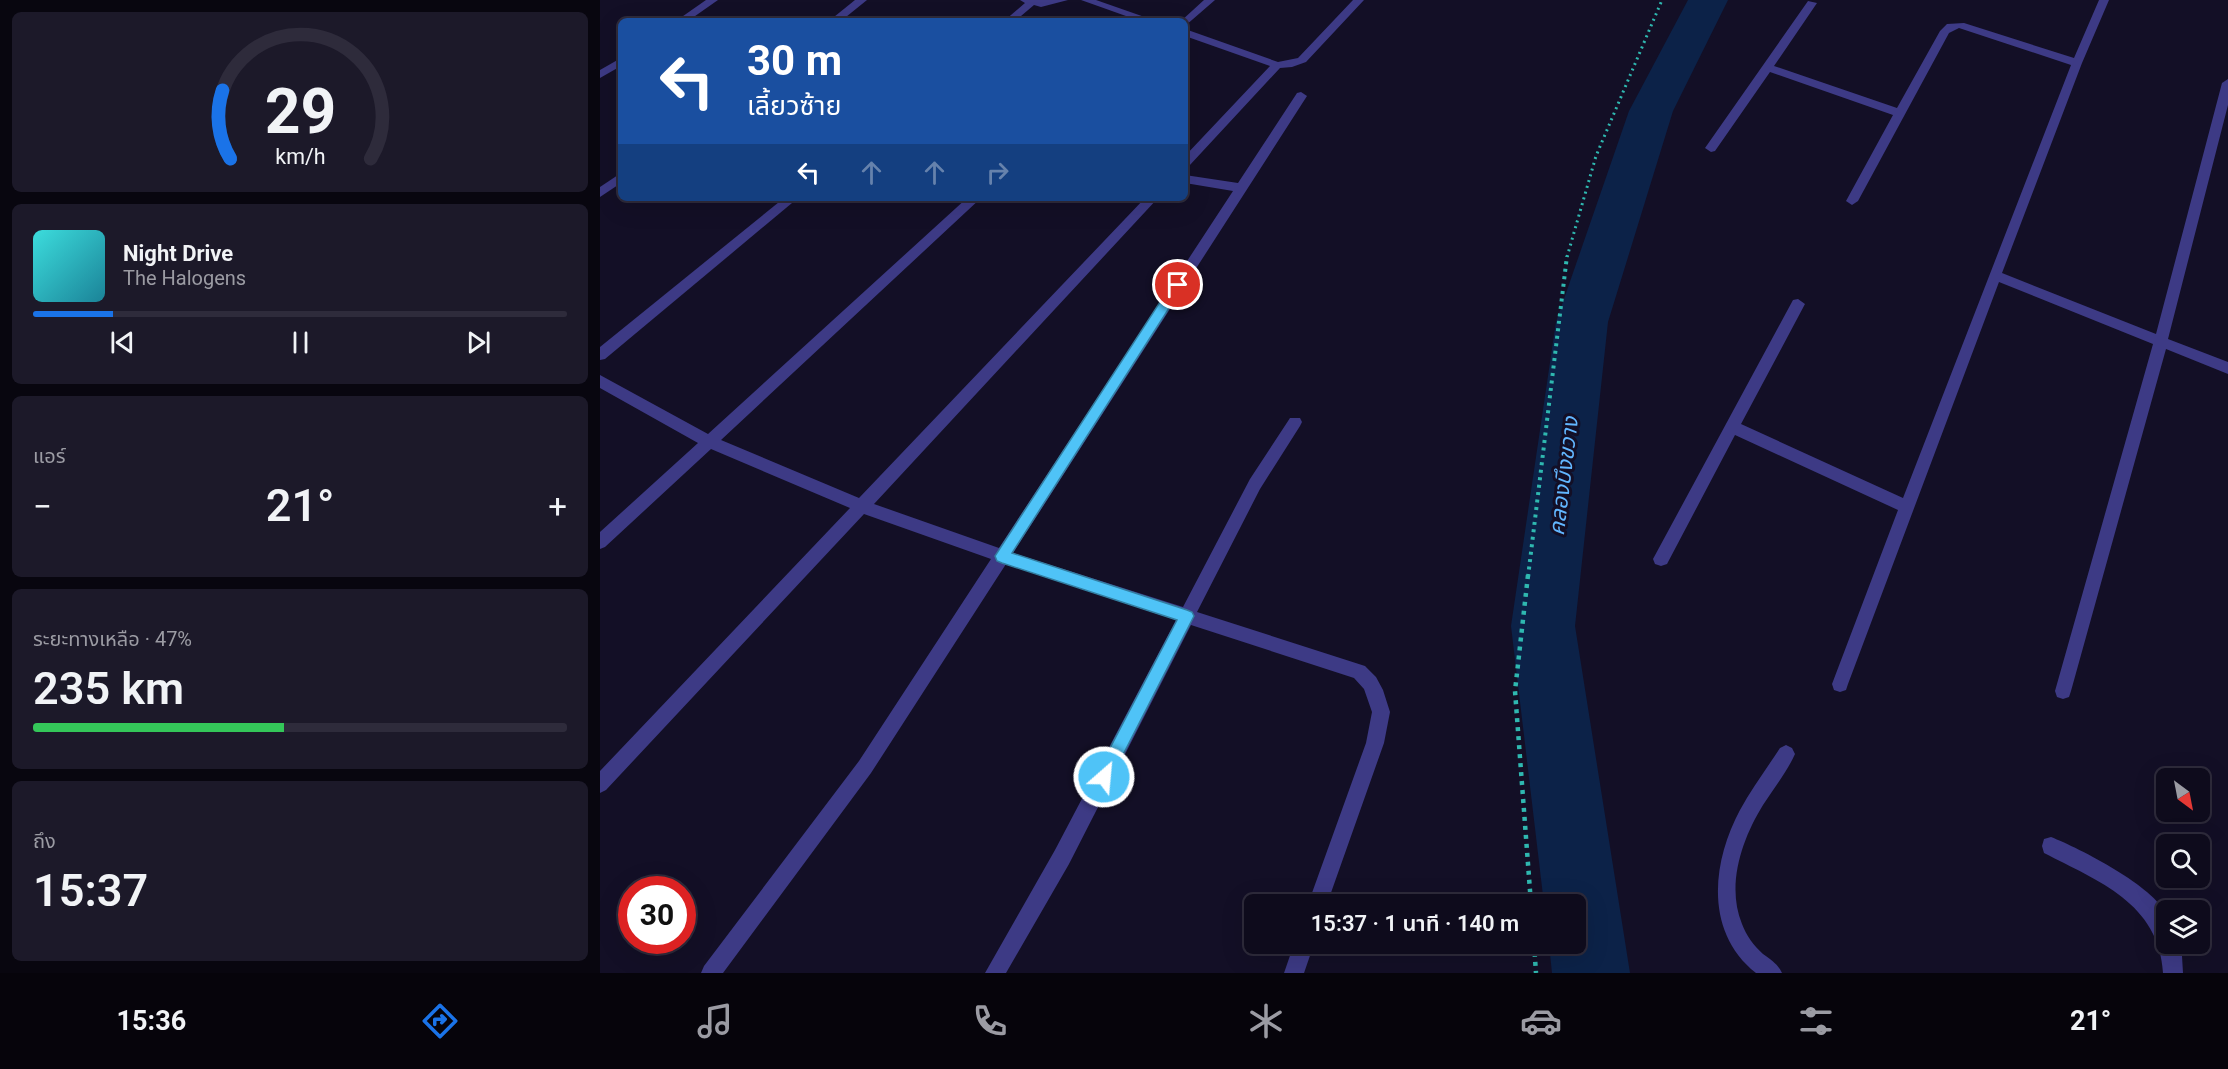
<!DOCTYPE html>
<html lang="th">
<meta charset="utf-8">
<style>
body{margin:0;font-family:Roboto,"Noto Sans Thai",sans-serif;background:#1c1929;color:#f1f3f6;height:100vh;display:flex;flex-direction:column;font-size:22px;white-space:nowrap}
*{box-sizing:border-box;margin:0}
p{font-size:20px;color:#9b9ba3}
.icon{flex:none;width:33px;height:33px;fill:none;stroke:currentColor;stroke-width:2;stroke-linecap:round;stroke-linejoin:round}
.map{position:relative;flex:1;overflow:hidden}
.sheet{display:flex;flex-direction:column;gap:12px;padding:12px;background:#08060f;width:600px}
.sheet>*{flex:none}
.banner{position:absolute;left:18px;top:18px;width:570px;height:183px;border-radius:9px;box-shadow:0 6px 24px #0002,0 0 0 2px #2e2b3b;background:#1a4fa0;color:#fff;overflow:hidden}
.needle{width:39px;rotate:148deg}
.tools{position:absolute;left:1556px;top:768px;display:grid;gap:12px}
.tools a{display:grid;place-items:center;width:54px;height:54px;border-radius:9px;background:#0e0b1c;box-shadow:0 6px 24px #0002,0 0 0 2px #2e2b3b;font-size:30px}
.speed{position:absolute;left:18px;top:876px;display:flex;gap:12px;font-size:30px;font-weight:700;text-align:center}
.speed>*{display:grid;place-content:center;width:78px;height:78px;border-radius:50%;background:#0e0b1c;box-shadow:0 6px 24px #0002,0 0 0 2px #2e2b3b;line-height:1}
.speed .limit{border:9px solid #d22;background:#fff;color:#111}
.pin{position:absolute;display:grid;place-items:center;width:51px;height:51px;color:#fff;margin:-26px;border:3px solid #fff;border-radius:50%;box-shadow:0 2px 6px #0007}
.me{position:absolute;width:66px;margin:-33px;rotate:27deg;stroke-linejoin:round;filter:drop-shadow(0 0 4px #0008)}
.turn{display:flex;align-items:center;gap:21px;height:126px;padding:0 30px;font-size:27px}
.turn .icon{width:78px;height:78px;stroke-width:2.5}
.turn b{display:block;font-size:42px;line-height:51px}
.lanes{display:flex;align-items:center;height:57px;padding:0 30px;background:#0003;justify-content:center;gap:30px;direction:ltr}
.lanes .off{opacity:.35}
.big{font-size:45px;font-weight:600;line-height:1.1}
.sheet .widget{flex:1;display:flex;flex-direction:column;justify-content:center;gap:9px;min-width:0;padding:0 21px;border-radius:9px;background:#1c1929}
.sheet .dial{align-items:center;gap:0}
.dial svg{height:156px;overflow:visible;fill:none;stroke:#2e2b3b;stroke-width:7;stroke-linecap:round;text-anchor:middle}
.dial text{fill:#f1f3f6;stroke:none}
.song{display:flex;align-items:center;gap:18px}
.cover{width:72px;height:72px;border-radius:9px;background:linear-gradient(135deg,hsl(180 70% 55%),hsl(190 70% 35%))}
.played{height:6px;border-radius:3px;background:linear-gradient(90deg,#1a73e8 15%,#2e2b3b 15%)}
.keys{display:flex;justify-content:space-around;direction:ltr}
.heat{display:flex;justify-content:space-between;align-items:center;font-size:33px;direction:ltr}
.charge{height:9px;border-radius:4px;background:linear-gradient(90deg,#34c759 47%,#2e2b3b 0)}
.trip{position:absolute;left:644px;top:894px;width:342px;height:60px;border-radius:9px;background:#0e0b1c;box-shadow:0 6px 24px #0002,0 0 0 2px #2e2b3b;font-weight:600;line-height:60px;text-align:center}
.tabs{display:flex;height:96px;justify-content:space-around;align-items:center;background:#06040b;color:#9b9ba3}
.tabs .icon{width:42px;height:42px}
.tabs .on{color:#1a73e8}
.tabs b{font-size:27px;color:#f1f3f6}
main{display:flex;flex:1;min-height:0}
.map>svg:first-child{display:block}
</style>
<main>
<section class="sheet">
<div class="widget dial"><svg viewBox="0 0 100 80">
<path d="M14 69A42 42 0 1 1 86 69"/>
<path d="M14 69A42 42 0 0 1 10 34" stroke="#1a73e8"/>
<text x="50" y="56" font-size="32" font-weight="700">29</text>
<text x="50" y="72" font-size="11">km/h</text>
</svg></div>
<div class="widget">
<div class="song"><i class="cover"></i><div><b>Night Drive</b><p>The Halogens</p></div></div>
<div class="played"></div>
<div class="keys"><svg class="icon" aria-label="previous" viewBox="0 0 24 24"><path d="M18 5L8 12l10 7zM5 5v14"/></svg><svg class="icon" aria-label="pause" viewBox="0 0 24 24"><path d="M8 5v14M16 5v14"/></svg><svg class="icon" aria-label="next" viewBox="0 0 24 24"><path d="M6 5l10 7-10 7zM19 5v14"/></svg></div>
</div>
<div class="widget"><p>แอร์</p>
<div class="heat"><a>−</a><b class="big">21°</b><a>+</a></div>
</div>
<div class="widget"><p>ระยะทางเหลือ · 47%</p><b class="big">235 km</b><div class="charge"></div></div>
<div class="widget"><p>ถึง</p><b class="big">15:37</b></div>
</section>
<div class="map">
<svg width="1628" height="973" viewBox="0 0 1628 973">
<rect width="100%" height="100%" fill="#130f26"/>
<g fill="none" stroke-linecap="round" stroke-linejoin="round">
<path fill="#0c2248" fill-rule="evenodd" d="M 1088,0 L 1128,0 L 1073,111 L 1008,322 L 975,626 L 1030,973 L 952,973 L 949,944 L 975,944 L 975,904 L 944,904 L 911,626 L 956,322 L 1029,111 Z"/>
<path stroke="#2fb8b0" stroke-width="3" stroke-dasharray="2 4" stroke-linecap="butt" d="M 967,257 L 996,156 L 1062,0"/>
<path stroke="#2fb8b0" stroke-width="4" stroke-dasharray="3 4.5" stroke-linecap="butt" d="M 928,577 L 967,256"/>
<g stroke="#2fb8b0" stroke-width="4.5" stroke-dasharray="4 5" stroke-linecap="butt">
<path d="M 928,575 L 915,691 L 931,904"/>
<path d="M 934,944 L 936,973"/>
</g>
<g fill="#3d3a85" fill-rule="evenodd">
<path d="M 106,0 L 118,0 L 88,21 L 76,21 Z"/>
<path d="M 255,0 L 267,0 L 241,21 L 229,21 Z"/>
<path d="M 420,0 L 468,0 L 441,7 L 434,5 L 415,21 L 404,21 L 425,3 Z"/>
<path d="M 481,0 L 496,0 L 556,21 L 540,21 Z"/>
<path d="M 604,0 L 615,0 L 585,26 L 585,21 L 581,21 Z"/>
<path d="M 753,0 L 764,0 L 706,62 L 692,67 L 680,68 L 589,166 L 585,167 L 585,156 L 670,66 L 585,36 L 585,29 L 678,62 L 698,58 Z"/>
<path d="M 1499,0 L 1509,0 L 1482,63 L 1402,273 L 1556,334 L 1622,83 L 1628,79 L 1628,105 L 1568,339 L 1628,362 L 1628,374 L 1566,349 L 1471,691 L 1469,697 L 1463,699 L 1457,697 L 1455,691 L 1553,344 L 1399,282 L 1248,684 L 1246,690 L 1240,692 L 1234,690 L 1232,684 L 1298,510 L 1135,435 L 1067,564 L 1061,566 L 1055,564 L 1053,559 L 1193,300 L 1198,299 L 1205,304 L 1141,424 L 1303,498 L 1471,65 L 1359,28 L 1349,33 L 1258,201 L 1252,205 L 1246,201 L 1293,115 L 1170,72 L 1115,151 L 1111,152 L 1105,148 L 1208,1 L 1217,3 L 1174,66 L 1297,108 L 1340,31 L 1347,24 L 1364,23 L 1474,58 Z"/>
<path d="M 21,58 L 21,66 L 0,78 L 0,70 Z"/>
<path d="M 701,92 L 707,96 L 413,553 L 583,607 L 650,479 L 690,418 L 700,418 L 702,422 L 700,426 L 660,489 L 597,612 L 765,666 L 776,677 L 783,690 L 790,712 L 784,743 L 727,904 L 708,904 L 766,743 L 772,712 L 764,689 L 754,678 L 591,625 L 469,864 L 406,973 L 385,973 L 455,850 L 576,620 L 406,564 L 271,773 L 123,973 L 101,973 L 104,966 L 259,761 L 391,559 L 264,514 L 6,790 L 0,793 L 0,771 L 250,508 L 111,449 L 5,547 L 0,549 L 0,532 L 98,443 L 0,388 L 0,375 L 108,434 L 367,198 L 381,198 L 121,440 L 259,498 L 545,198 L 558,198 L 274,504 L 399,548 L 633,191 L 585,183 L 585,175 L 638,183 L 697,93 Z"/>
<path d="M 21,173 L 21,183 L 0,197 L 0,187 Z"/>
<path d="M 184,198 L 198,198 L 5,359 L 0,360 L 0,347 Z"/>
<path d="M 1186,745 L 1192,748 L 1195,754 C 1187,772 1174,788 1163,805 C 1142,839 1126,885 1142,924 C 1146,935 1154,946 1163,954 C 1171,960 1178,964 1182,973 L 1156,973 C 1104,932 1112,862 1140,810 C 1152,788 1167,768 1180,748 Z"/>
<path d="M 1451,837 C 1479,848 1556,887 1566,915 C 1568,923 1566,935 1566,944 L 1578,944 L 1582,956 L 1583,973 L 1563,973 C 1559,903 1498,881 1444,853 L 1442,846 L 1444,839 Z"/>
<path d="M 694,944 L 714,944 L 704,973 L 684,973 Z"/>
</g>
</g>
<path fill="#4fc3f7" stroke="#337fa1" stroke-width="1.5" d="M 578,280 L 583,285 L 582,288 L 412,553 L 587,610 L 592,612 L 594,616 L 509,782 L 504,785 L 498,782 L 495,777 L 498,771 L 577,620 L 402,563 L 397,561 L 395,556 L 573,282 Z"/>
<g text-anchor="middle" stroke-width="6" stroke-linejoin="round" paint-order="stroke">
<g font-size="22" font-style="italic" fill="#62b6ff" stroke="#130f26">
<text transform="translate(963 476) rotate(-83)" y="8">คลองบึงขวาง</text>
</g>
</g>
</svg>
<div class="tools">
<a><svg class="needle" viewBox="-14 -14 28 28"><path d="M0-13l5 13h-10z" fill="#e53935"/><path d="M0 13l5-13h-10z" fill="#9b9ba3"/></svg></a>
<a><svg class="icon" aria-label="search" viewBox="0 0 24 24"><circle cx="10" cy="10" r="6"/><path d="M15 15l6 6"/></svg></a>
<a><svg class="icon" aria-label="layers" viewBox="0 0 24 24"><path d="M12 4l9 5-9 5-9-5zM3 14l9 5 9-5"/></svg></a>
</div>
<div class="speed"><div class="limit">30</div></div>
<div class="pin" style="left:578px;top:285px;background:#d93025"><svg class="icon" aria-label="arrive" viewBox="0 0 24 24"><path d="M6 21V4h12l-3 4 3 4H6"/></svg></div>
<svg class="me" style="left:504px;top:777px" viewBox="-20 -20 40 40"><circle r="17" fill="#4fc3f7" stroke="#fff" stroke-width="3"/><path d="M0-11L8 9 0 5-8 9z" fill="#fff"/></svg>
<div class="trip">15:37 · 1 นาที · 140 m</div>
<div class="banner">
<div class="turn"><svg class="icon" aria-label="left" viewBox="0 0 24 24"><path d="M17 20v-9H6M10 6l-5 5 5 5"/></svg><div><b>30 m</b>เลี้ยวซ้าย</div></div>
<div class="lanes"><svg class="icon" aria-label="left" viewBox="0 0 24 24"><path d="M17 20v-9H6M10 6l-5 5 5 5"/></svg><svg class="icon off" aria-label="ahead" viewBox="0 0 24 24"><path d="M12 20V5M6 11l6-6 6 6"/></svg><svg class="icon off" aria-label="ahead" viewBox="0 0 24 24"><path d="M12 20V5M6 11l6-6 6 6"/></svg><svg class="icon off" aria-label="right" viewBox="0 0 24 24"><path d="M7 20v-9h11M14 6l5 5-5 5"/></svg></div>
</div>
</div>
</main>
<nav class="tabs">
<b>15:36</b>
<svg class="icon on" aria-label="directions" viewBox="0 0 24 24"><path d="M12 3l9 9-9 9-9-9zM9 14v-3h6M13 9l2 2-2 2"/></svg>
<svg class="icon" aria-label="music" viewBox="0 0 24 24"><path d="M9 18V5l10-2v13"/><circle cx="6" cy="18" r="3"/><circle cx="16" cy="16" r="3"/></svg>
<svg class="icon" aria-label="phone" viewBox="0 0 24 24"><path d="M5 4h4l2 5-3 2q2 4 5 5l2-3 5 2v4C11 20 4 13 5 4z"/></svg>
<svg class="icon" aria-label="climate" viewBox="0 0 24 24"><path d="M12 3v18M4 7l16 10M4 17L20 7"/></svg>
<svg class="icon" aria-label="car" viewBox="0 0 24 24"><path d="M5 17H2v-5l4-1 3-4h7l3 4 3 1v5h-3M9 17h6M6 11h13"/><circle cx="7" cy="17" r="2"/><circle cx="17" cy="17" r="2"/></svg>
<svg class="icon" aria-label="filters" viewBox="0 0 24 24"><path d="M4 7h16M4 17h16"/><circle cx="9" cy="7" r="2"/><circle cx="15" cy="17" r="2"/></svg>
<b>21°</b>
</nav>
